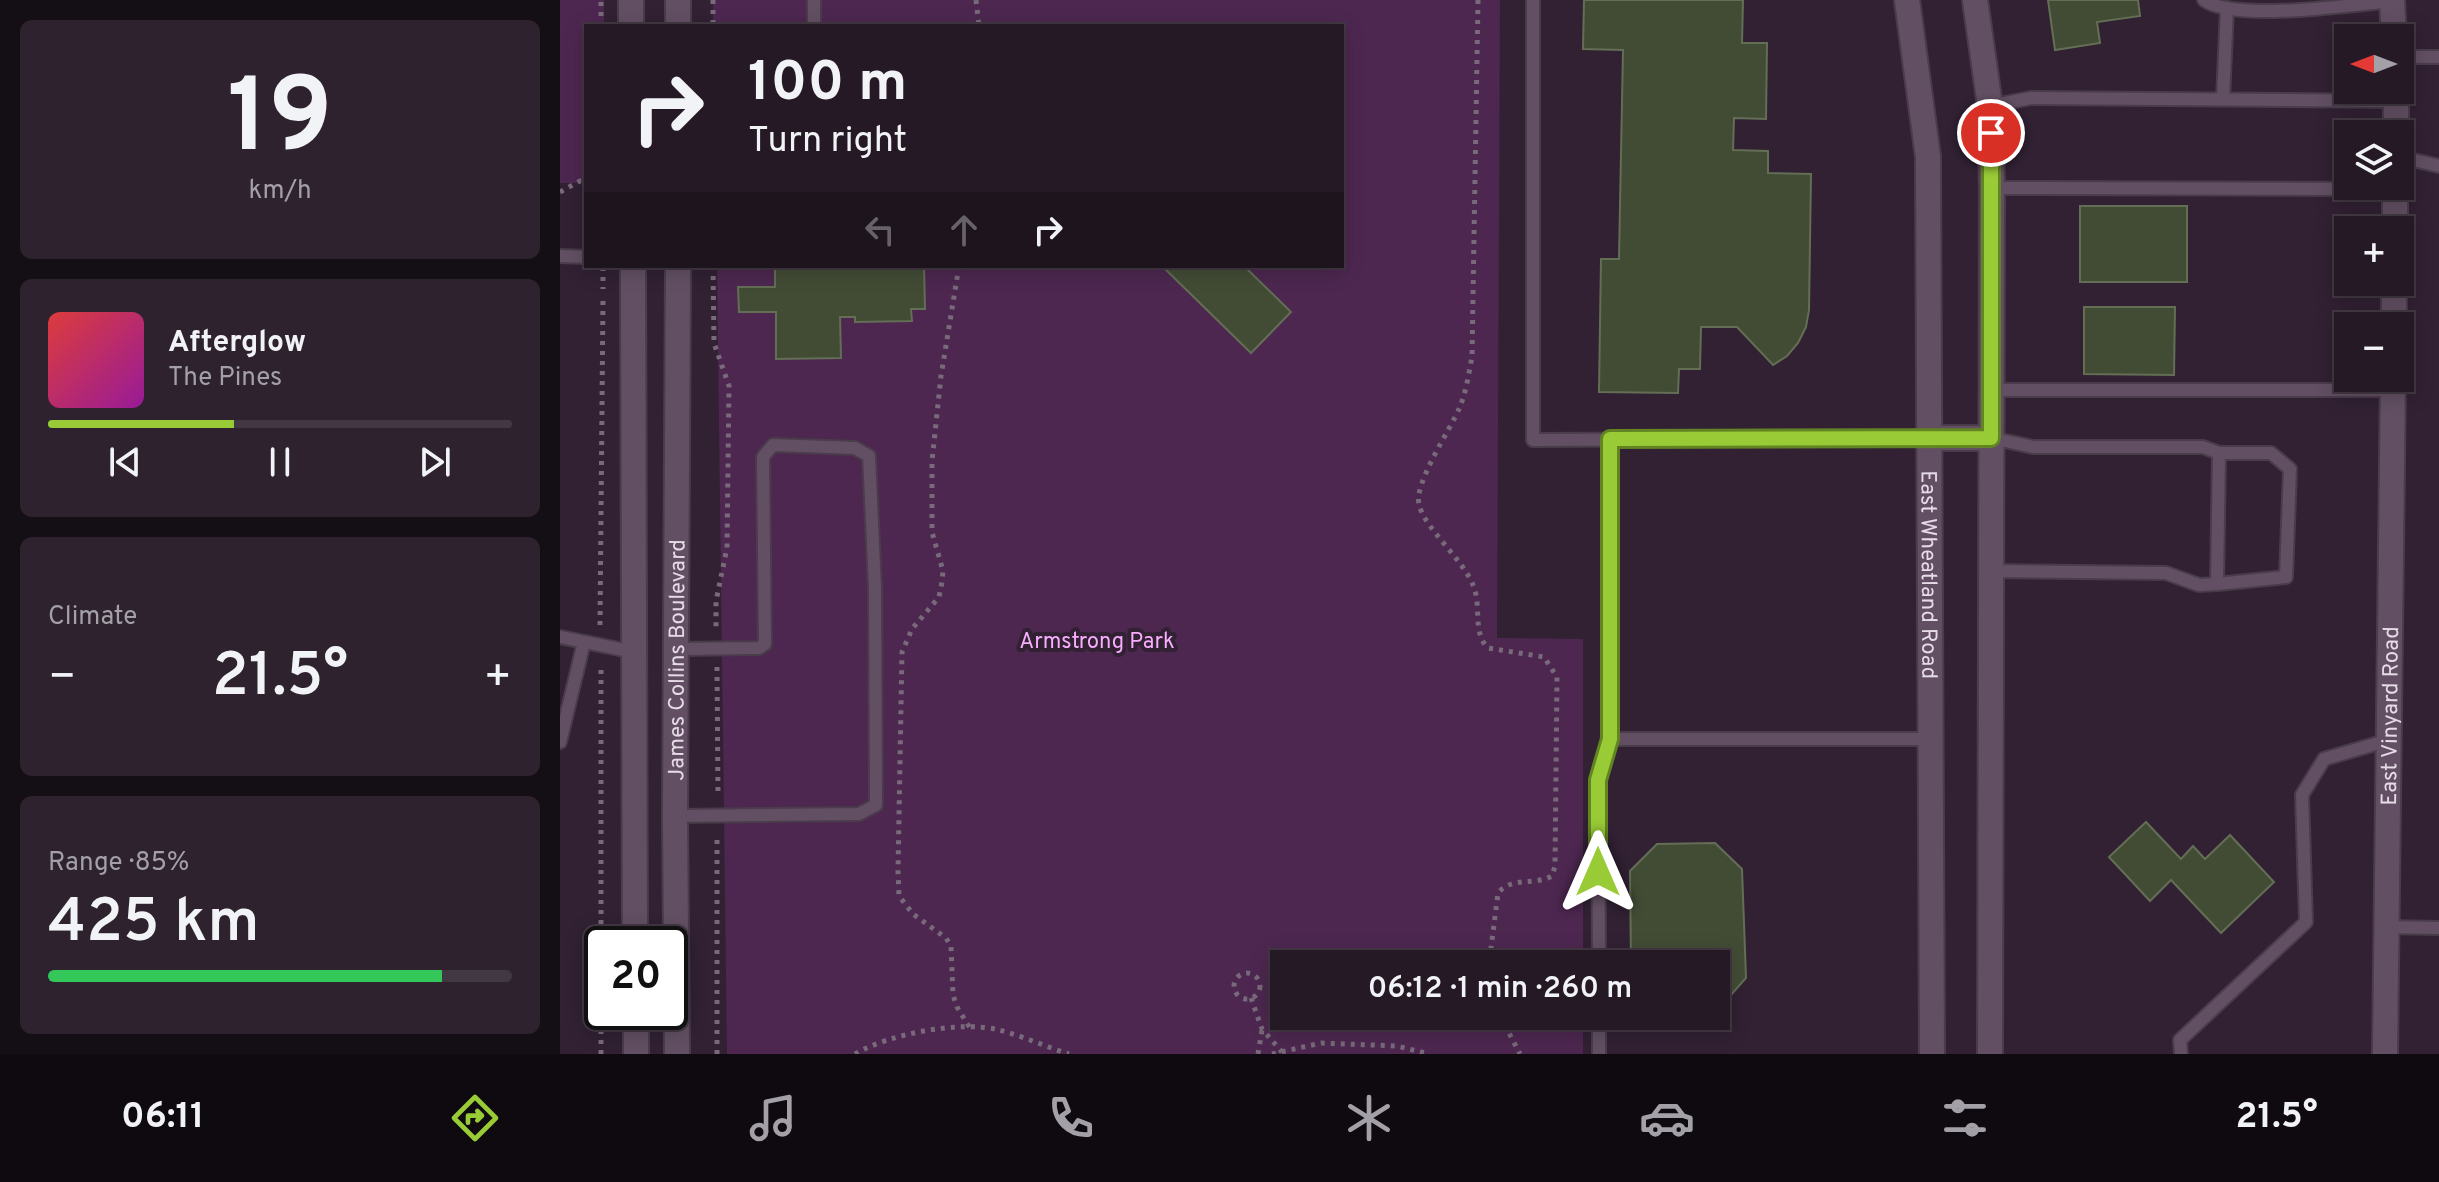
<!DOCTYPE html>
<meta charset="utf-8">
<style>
body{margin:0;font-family:Overpass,sans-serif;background:#2d222e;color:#f1f3f6;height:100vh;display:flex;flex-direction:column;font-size:30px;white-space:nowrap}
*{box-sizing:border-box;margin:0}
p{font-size:26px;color:#a3a0a7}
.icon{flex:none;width:44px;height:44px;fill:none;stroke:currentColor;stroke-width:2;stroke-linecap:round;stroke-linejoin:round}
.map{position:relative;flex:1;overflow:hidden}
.panel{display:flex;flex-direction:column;gap:20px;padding:20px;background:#140e15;width:560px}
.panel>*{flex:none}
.hud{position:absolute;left:24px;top:24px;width:760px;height:244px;border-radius:0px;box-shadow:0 4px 20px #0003,0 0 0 2px #423843;background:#251926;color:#f1f3f6;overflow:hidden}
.needle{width:52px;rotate:270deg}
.fabs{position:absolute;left:1774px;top:24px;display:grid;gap:16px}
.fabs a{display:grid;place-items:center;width:80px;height:80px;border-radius:0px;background:#251926;box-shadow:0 4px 20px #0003,0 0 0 2px #423843;font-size:40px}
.speed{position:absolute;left:24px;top:926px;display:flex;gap:16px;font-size:40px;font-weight:700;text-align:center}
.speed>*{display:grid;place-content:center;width:104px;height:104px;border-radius:50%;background:#251926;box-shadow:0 4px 20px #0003,0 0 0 2px #423843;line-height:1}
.speed .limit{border:4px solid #111;border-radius:12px;background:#fff;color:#111}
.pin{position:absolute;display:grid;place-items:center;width:68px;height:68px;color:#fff;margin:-34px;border:4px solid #fff;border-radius:50%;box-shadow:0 2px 8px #0007}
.me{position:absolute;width:88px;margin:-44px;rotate:0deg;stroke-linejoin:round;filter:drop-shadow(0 0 6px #0008)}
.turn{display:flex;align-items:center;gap:28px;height:168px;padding:0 32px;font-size:36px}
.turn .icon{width:104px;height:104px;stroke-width:2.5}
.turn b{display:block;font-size:56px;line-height:68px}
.lanes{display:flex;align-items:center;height:76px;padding:0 32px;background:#0003;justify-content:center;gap:40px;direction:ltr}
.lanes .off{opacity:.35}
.big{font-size:60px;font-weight:600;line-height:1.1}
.panel .card{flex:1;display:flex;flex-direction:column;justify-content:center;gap:12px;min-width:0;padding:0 28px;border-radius:12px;background:#2d222e}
.panel .dial{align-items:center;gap:0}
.dial b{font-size:104px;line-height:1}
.song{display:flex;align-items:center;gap:24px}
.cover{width:96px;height:96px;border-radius:12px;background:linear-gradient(135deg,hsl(0 70% 55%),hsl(300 70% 35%))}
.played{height:8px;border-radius:4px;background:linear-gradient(90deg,#99cb36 40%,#423843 40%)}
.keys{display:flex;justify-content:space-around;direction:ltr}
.heat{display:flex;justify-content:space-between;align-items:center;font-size:44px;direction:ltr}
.charge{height:12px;border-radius:6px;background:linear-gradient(90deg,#34c759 85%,#423843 0)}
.trip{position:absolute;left:710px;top:950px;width:460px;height:80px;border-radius:0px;background:#251926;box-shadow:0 4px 20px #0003,0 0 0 2px #423843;font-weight:600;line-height:80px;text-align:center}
.menu{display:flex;height:128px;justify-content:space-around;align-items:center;background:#0f0a0f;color:#a3a0a7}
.menu .icon{width:56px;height:56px}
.menu .active{color:#99cb36}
.menu b{font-size:36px;color:#f1f3f6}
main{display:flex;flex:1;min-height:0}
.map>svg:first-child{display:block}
</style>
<main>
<section class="panel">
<div class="card dial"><b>19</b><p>km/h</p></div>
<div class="card">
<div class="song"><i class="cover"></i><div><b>Afterglow</b><p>The Pines</p></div></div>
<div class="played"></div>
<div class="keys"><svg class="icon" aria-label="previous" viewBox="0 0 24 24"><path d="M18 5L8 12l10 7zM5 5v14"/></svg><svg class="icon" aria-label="pause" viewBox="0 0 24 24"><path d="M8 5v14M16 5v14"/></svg><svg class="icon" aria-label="next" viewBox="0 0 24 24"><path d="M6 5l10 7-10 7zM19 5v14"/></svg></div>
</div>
<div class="card"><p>Climate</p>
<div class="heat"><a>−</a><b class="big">21.5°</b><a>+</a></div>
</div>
<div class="card"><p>Range · 85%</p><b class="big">425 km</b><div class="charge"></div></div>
</section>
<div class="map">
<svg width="1879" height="1054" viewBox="0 0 1879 1054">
<rect width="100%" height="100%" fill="#312133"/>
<g fill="#4d2750">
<path d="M 0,0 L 44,0 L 44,26 L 26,26 L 26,183 L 0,183 Z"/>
<path d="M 153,0 L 940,0 L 937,638 L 1023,639 L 1023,964 L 724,964 L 724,1016 L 1023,1016 L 1023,1054 L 167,1054 L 157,266 L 782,266 L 782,26 L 153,26 Z"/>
</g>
<g fill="#424c35" stroke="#636e55" stroke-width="2">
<path d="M 1024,0 L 1183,0 L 1182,43 L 1207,43 L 1206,119 L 1174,118 L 1173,150 L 1208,151 L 1208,173 L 1251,174 L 1249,310 L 1246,327 L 1238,343 L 1227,356 L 1213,365 L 1177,327 L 1141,327 L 1140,369 L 1119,369 L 1118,393 L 1039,392 L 1041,259 L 1059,259 L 1063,50 L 1023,49 Z"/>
<path d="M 1488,0 L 1578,0 L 1580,16 L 1537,22 L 1540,43 L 1495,50 Z"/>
<rect x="1520" y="206" width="107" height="76"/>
<path d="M 215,266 L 364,266 L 365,309 L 351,309 L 352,321 L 295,322 L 295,317 L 280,317 L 281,358 L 216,359 L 216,312 L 179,312 L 178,287 L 215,287 Z"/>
<path d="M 602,266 L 684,266 L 731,312 L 691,353 Z"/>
<path d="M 1524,307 L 1615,307 L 1614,375 L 1524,374 Z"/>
<path d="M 1586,822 L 1621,859 L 1633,846 L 1645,859 L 1670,835 L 1714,882 L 1661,933 L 1611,880 L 1590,901 L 1549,857 Z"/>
<path d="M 1155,843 L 1182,869 L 1186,978 L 1157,1011 L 1156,964 L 1071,964 L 1070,871 L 1097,844 Z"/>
</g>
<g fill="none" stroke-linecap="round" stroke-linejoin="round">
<defs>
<g id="lane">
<path d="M 254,0 L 254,26"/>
<path d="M 973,0 L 973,440 L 1369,438"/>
<path d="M 1644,0 C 1675,22 1792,5 1832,1"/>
<path d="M 1840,57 L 1879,57"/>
<path d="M 1663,99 L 1667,8"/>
<path d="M 1430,106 L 1471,98 L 1836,101"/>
<path d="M 1840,157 L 1879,166"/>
<path d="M 1432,188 L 1835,189"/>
<path d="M 0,256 L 26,257"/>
<path d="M 1431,390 L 1833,390"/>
<path d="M 1431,438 L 1473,447 L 1643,447 L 1659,453"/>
<path d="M 1050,439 L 1050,739 L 1372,739"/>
<path d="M 1431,571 L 1606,573 L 1639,585 L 1657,584 L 1659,453 L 1711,453 L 1730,469 L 1726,577 L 1657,584"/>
<path d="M 0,637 L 74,652"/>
<path d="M 0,742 L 24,642"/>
<path d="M 115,816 L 299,814 L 316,805 L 315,588 L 309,456 L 295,448 L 213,445 L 203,457 L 205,644 L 199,648 L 116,649"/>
<path d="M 1826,927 L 1879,928"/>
<path d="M 1039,964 L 1038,780 L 1050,739"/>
<path d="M 1039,1016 L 1039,1054"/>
<path d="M 1621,1054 L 1620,1040 L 1746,922 L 1742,795 L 1764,759 L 1829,740"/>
</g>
<g id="street">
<path d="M 71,0 L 71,26"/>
<path d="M 118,0 L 118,26"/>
<path d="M 1832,0 L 1834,38"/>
<path d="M 1836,134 L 1836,90"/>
<path d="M 1835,230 L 1835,186"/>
<path d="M 73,266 L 75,944"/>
<path d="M 1834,326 L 1834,282"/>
<path d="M 76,1012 L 76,1054"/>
<path id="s1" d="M 117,1054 L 115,816 L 118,266"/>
<path id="s2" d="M 1825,1054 L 1833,378"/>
</g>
<g id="secondary">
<path id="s3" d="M 1347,0 L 1368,157 L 1372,1054"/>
<path d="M 1415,0 L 1430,106 L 1432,188 L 1430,1054"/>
<path d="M 1369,438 L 1431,438"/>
</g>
</defs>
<use href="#lane" stroke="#4a3c4b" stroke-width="16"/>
<use href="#street" stroke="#4a3c4b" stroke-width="28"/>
<use href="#secondary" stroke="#4a3c4b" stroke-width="28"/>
<g stroke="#786a7a" stroke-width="5" stroke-dasharray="4 6" stroke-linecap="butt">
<path d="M 153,0 L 153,26"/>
<path d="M 416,0 L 419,26"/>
<path d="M 918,0 L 912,356 C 909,373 906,393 899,409 C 890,430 854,483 859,504 C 864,528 902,558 913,585 C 922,605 912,633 928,648 L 984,657 L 997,677 L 995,866 L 992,876 C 973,886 953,876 938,893 L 929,964"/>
<path d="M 41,26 L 41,0"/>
<path d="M 0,192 L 20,181 L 26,181"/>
<path d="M 153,266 L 154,343 L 169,386 L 167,548 L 156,601 L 156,629"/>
<path d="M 399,266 L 381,376 L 372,461 L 372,532 L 383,571 L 382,582 L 379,597 L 352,629 L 342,652 L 338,871 L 339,896 L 353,914 L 386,938 L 391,946 L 393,995 L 397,1007 L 410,1028"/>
<path d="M 43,267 L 43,289"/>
<path d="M 40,625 L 43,299"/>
<path d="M 157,667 L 158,797"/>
<circle cx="687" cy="986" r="13"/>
<path d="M 691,998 L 702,1029 L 722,1052"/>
<path d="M 940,1016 L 960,1054"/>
<path d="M 41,1054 L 41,667"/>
<path d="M 157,1054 L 157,835"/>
<path d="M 295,1054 C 329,1034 400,1020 439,1030 C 463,1036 486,1047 509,1054"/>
<path d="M 698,1054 L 702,1030"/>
<path d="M 712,1054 L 761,1043 L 837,1046 L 869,1054"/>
</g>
<use href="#lane" stroke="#624f63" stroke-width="12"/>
<use href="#street" stroke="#624f63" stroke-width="24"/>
<use href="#secondary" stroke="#624f63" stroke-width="24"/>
</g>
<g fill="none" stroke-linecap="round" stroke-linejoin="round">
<defs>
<path id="route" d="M 1038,872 L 1038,780 L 1050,739 L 1050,439 L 1431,438 L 1431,133"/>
</defs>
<use href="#route" stroke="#638423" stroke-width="20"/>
<use href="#route" stroke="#99cb36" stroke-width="14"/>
</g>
<g text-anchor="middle" stroke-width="8" stroke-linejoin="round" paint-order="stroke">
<g font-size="22" fill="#e6dbe7" stroke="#312133">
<text dy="8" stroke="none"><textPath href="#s3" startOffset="576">East Wheatland Road</textPath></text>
<text dy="8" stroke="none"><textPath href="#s1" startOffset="394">James Collins Boulevard</textPath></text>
<text dy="8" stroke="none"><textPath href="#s2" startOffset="338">East Vinyard Road</textPath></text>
</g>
<g font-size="22" fill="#f7acfd" stroke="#312133">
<text x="537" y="648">Armstrong Park</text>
</g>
</g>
</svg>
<div class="fabs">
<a><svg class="needle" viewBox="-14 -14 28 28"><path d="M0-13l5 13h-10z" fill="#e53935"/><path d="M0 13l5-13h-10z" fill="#a3a0a7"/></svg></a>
<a><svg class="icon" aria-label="layers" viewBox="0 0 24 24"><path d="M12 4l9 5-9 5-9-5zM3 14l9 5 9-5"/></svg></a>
<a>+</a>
<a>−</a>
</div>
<div class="speed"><div class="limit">20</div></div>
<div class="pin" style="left:1431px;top:133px;background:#d93025"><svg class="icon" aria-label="arrive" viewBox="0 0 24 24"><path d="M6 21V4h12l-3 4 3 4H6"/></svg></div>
<svg class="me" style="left:1038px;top:872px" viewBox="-20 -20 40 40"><path d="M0-17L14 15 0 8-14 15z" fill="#99cb36" stroke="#fff" stroke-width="4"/></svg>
<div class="trip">06:12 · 1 min · 260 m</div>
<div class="hud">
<div class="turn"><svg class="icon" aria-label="right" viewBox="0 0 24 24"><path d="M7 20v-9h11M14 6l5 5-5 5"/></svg><div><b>100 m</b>Turn right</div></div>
<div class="lanes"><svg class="icon off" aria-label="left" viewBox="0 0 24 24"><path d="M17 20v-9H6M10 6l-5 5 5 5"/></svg><svg class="icon off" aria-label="ahead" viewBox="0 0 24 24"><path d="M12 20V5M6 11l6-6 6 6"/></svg><svg class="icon" aria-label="right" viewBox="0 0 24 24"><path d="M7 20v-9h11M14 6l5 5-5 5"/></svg></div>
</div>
</div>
</main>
<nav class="menu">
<b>06:11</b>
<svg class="icon active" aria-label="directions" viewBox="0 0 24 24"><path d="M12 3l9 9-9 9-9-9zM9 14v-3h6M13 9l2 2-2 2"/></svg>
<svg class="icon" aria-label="music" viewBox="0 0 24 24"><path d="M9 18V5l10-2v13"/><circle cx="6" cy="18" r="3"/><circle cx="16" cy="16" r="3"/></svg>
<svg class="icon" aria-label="phone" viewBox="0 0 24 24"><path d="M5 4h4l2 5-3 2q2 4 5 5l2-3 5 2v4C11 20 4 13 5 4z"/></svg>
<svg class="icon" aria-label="climate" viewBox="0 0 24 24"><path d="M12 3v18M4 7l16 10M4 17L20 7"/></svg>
<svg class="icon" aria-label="car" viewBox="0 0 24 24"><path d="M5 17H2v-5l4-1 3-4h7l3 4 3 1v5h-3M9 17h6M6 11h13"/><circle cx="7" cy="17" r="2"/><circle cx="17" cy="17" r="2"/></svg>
<svg class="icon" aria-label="filters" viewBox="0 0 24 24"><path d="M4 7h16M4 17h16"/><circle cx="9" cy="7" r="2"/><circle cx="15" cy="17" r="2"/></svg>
<b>21.5°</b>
</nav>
